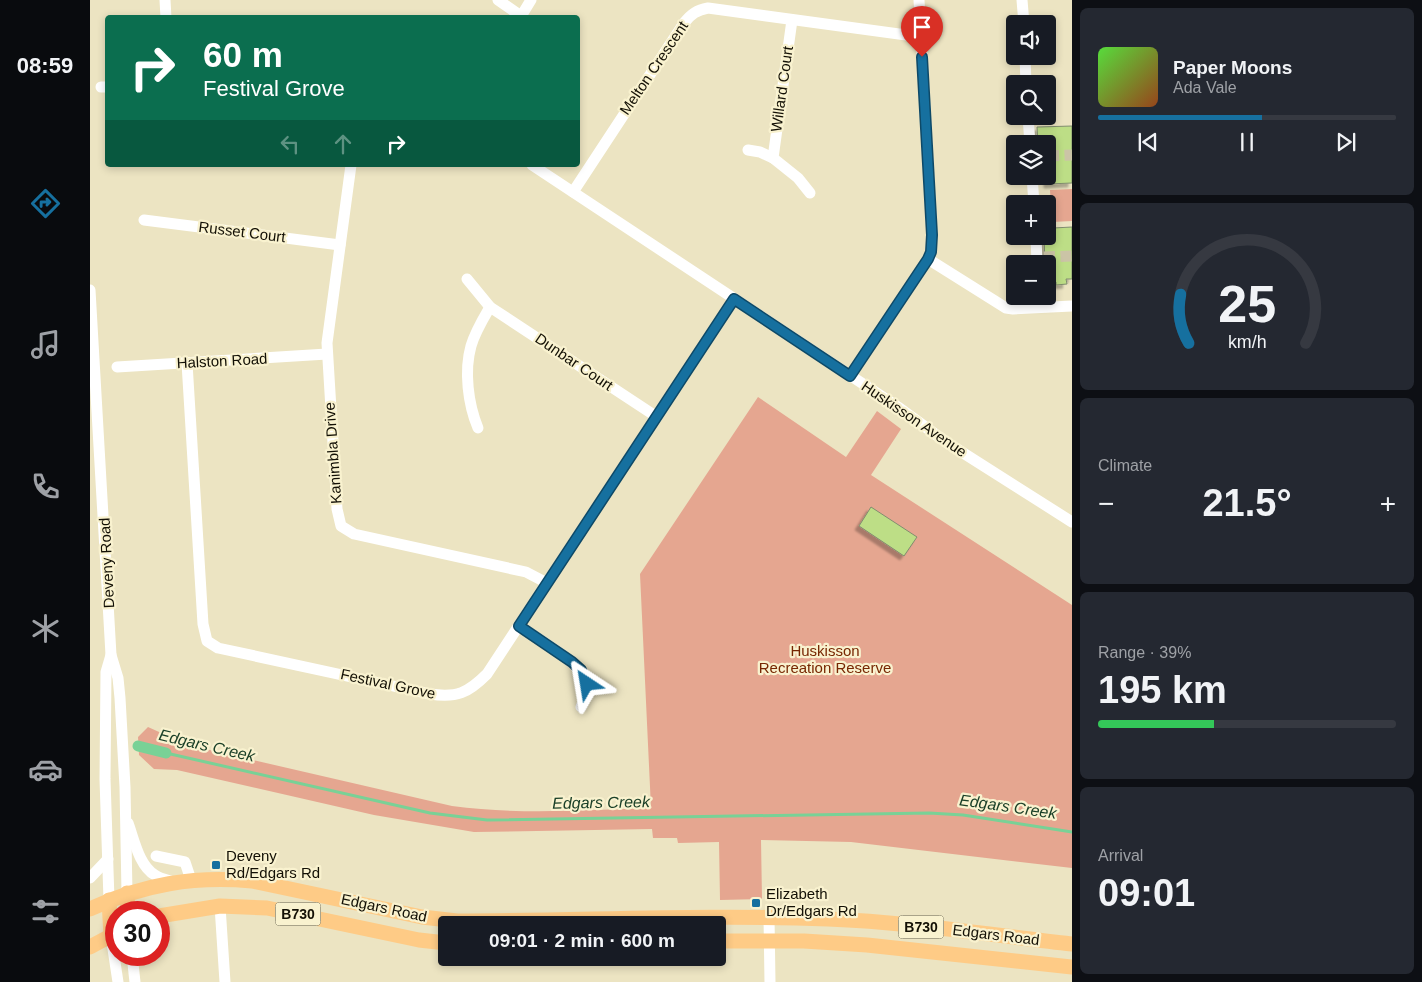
<!DOCTYPE html>
<meta charset="utf-8">
<style>
body{margin:0;font-family:Helvetica,sans-serif;background:#242831;color:#f1f3f6;height:100vh;display:flex;flex-direction:column;font-size:19px;white-space:nowrap}
*{box-sizing:border-box;margin:0}
p{font-size:16px;color:#9ea1a6}
.icon{flex:none;width:28px;height:28px;fill:none;stroke:currentColor;stroke-width:2;stroke-linecap:round;stroke-linejoin:round}
.map{position:relative;flex:1;overflow:hidden}
.details{display:flex;flex-direction:column;gap:8px;padding:8px;background:#0d0f14;width:350px}
.details>*{flex:none}
.hud{position:absolute;left:15px;top:15px;width:475px;height:152px;border-radius:5px;box-shadow:0 2px 8px #0003;background:#0b6e4f;color:#fff;overflow:hidden}
.tools{position:absolute;left:916px;top:15px;display:grid;gap:10px}
.tools a{display:grid;place-items:center;width:50px;height:50px;border-radius:5px;background:#171b24;box-shadow:0 2px 8px #0003;font-size:25px}
.speed{position:absolute;left:15px;top:901px;display:flex;gap:10px;font-size:25px;font-weight:700;text-align:center}
.speed>*{display:grid;place-content:center;width:65px;height:65px;border-radius:50%;background:#171b24;box-shadow:0 2px 8px #0003;line-height:1}
.speed .limit{border:8px solid #d22;background:#fff;color:#111}
.pin{position:absolute;display:grid;place-items:center;width:42px;height:42px;color:#fff;margin:-51px -21px;border-radius:50% 50% 50% 0;rotate:-45deg;box-shadow:0 0 5px #0007}
.pin .icon{rotate:45deg}
.me{position:absolute;width:55px;margin:-28px;rotate:327deg;stroke-linejoin:round;filter:drop-shadow(0 0 4px #0008)}
.turn{display:flex;align-items:center;gap:18px;height:105px;padding:0 15px;font-size:22px}
.turn .icon{width:65px;height:65px;stroke-width:2.5}
.turn b{display:block;font-size:35px;line-height:42px}
.lanes{display:flex;align-items:center;height:48px;padding:0 15px;background:#0003;justify-content:center;gap:25px;direction:ltr}
.lanes .off{opacity:.35}
.big{font-size:38px;font-weight:700;line-height:1.1}
.details .widget{flex:1;display:flex;flex-direction:column;justify-content:center;gap:8px;min-width:0;padding:0 18px;border-radius:8px;background:#242831}
.details .dial{align-items:center;gap:0}
.dial svg{height:130px;overflow:visible;fill:none;stroke:#363941;stroke-width:7;stroke-linecap:round;text-anchor:middle}
.dial text{fill:#f1f3f6;stroke:none}
.song{display:flex;align-items:center;gap:15px}
.cover{width:60px;height:60px;border-radius:8px;background:linear-gradient(135deg,hsl(110 70% 55%),hsl(20 70% 35%))}
.played{height:5px;border-radius:2px;background:linear-gradient(90deg,#16709f 55%,#363941 55%)}
.keys{display:flex;justify-content:space-around;direction:ltr}
.heat{display:flex;justify-content:space-between;align-items:center;font-size:28px;direction:ltr}
.charge{height:8px;border-radius:4px;background:linear-gradient(90deg,#34c759 39%,#363941 0)}
.trip{position:absolute;left:348px;top:916px;width:288px;height:50px;border-radius:5px;background:#171b24;box-shadow:0 2px 8px #0003;font-weight:700;line-height:50px;text-align:center}
main{display:flex;flex:1;min-height:0}
.tabs{display:flex;flex-direction:column;width:90px;justify-content:space-around;align-items:center;background:#090b0e;color:#9ea1a6}
.tabs .icon{width:35px;height:35px}
.tabs .current{color:#16709f}
.tabs b{font-size:22px;color:#f1f3f6}
.map>svg:first-child{display:block}
</style>
<main>
<nav class="tabs">
<b>08:59</b>
<svg class="icon current" aria-label="directions" viewBox="0 0 24 24"><path d="M12 3l9 9-9 9-9-9zM9 14v-3h6M13 9l2 2-2 2"/></svg>
<svg class="icon" aria-label="music" viewBox="0 0 24 24"><path d="M9 18V5l10-2v13"/><circle cx="6" cy="18" r="3"/><circle cx="16" cy="16" r="3"/></svg>
<svg class="icon" aria-label="phone" viewBox="0 0 24 24"><path d="M5 4h4l2 5-3 2q2 4 5 5l2-3 5 2v4C11 20 4 13 5 4z"/></svg>
<svg class="icon" aria-label="climate" viewBox="0 0 24 24"><path d="M12 3v18M4 7l16 10M4 17L20 7"/></svg>
<svg class="icon" aria-label="car" viewBox="0 0 24 24"><path d="M5 17H2v-5l4-1 3-4h7l3 4 3 1v5h-3M9 17h6M6 11h13"/><circle cx="7" cy="17" r="2"/><circle cx="17" cy="17" r="2"/></svg>
<svg class="icon" aria-label="filters" viewBox="0 0 24 24"><path d="M4 7h16M4 17h16"/><circle cx="9" cy="7" r="2"/><circle cx="15" cy="17" r="2"/></svg>
</nav>
<div class="map">
<svg width="982" height="982" viewBox="0 0 982 982">
<defs>
<filter id="shadow"><feDropShadow dx="-4" dy="4" stdDeviation="1" flood-color="#0004"/></filter>
</defs>
<rect width="100%" height="100%" fill="#ece4c2"/>
<g fill="#e5a690">
<path d="M 982,189 L 982,221 L 962,222 L 960,190 Z"/>
<path d="M 668,397 L 756,457 L 787,411 L 811,429 L 781,475 L 982,605 L 982,868 L 761,842 L 671,840 L 672,899 L 630,900 L 629,842 L 588,843 L 587,838 L 563,838 L 562,829 L 384,832 L 284,815 L 87,770 L 64,769 L 49,755 L 48,737 L 58,727 L 98,745 L 362,806 C 428,815 495,810 561,808 L 550,574 Z"/>
</g>
<g fill="none" stroke-linecap="round" stroke-linejoin="round">
<path stroke="#79d196" stroke-width="3" d="M 76,753 L 340,813 L 397,820 L 839,813 L 873,815 L 982,832"/>
<path stroke="#79d196" stroke-width="11" d="M 48,746 L 76,753"/>
</g>
<g fill="#bdde86" stroke="#818d6f" filter="url(#shadow)">
<path d="M 982,126 L 982,183 L 958,184 L 958,144 L 948,144 L 947,127 Z"/>
<path d="M 982,227 L 982,279 L 976,279 L 977,284 L 966,285 L 966,282 L 958,283 L 958,264 L 955,264 L 954,236 L 958,236 L 958,232 L 963,231 L 963,228 Z"/>
<path d="M 781,507 L 827,537 L 814,556 L 769,526 Z"/>
</g>
<g fill="none" stroke-linecap="round" stroke-linejoin="round">
<g stroke="#cbc4a6" stroke-width="11" stroke-dasharray="11 5.5" stroke-linecap="butt">
<path d="M 958,156 L 982,155"/>
<path d="M 954,257 L 982,256"/>
</g>
<g stroke="#fff" stroke-width="11">
<path d="M 75,0 L 76,18"/>
<path d="M 408,0 L 431,16"/>
<path d="M 932,0 L 934,24"/>
<path d="M 430,18 L 441,0"/>
<path d="M 702,20 L 683,158 L 708,178 L 720,193"/>
<path d="M 935,56 L 936,84"/>
<path d="M 11,87 L 18,87"/>
<path d="M 938,116 L 940,144"/>
<path d="M 658,150 L 670,152 L 683,158"/>
<path d="M 261,165 L 237,343 L 247,509 L 251,526 L 264,534 L 436,572 L 457,583"/>
<path d="M 442,165 L 808,407 L 856,442 L 982,522"/>
<path d="M 942,176 L 944,204"/>
<path d="M 483,192 L 594,23 C 601,14 607,10 618,8 L 831,37"/>
<path d="M 54,220 L 250,245"/>
<path d="M 946,236 L 947,264"/>
<path d="M 838,259 L 916,308 L 923,309 L 982,306"/>
<path d="M 377,279 L 400,307 L 567,417"/>
<path d="M 0,290 L 21,655 L 28,678 L 30,698 L 35,787 L 37,893"/>
<path d="M 97,363 L 113,624 L 117,641 L 128,648 L 340,694 C 367,698 378,693 397,674 L 644,299"/>
<path d="M 27,367 L 237,354"/>
<path d="M 760,376 L 838,259 L 841,252 L 842,235 L 829,0"/>
<path d="M 388,428 C 378,404 374,371 381,346 C 385,332 393,319 400,307"/>
<path d="M 429,626 C 445,637 495,665 497,684 C 497,692 494,700 491,707"/>
<path d="M 38,823 C 44,839 49,866 65,875 C 71,879 78,880 84,882"/>
<path d="M 66,856 L 95,862 L 101,880"/>
<path d="M 0,878 L 18,859"/>
<path d="M 19,900 L 15,779 L 16,672 L 21,655"/>
<path d="M 130,906 L 135,982"/>
<path d="M 679,917 L 680,982"/>
<path d="M 21,936 L 28,982"/>
<path d="M 42,955 L 45,982"/>
</g>
<g stroke="#fecb86" stroke-width="15">
<path d="M 37,893 L 38,912"/>
<path d="M 19,900 L 21,936"/>
<path d="M 0,909 C 54,884 103,876 162,881 L 332,917 L 367,921 C 491,921 614,914 738,919 C 819,922 901,935 982,944"/>
<path d="M 69,916 L 130,906 L 177,908 L 329,940 L 356,943"/>
<path d="M 626,941 L 714,941 L 777,945 L 982,967"/>
<path d="M 0,947 L 26,933"/>
</g>
</g>
<g fill="none" stroke-linecap="round" stroke-linejoin="round">
<defs>
<path id="route" d="M 497,684 L 491,670 L 482,662 L 429,626 L 644,299 L 760,376 L 838,259 L 841,252 L 842,235 L 832,57"/>
</defs>
<use href="#route" stroke="#0e4967" stroke-width="12"/>
<use href="#route" stroke="#16709f" stroke-width="9"/>
</g>
<g fill="#16709f" stroke="#f9f2cf" stroke-width="2">
<rect x="121" y="860" width="10" height="10" rx="2.5"/>
<rect x="661" y="898" width="10" height="10" rx="2.5"/>
</g>
<g text-anchor="middle" stroke-width="4.5" stroke-linejoin="round" paint-order="stroke">
<g fill="#f9f2cf" stroke="#585442" stroke-width="1">
<rect x="185.5" y="902.5" width="45" height="23" rx="4"/>
<rect x="808.5" y="915.5" width="45" height="23" rx="4"/>
</g>
<g font-size="14" font-weight="bold" fill="#131005">
<text x="208" y="919">B730</text>
<text x="831" y="932">B730</text>
</g>
<g font-size="15" fill="#131005" stroke="#f9f2cf">
<text transform="translate(564 68) rotate(-56)" y="5">Melton Crescent</text>
<text transform="translate(692 89) rotate(-82)" y="5">Willard Court</text>
<text transform="translate(152 232) rotate(7)" y="5">Russet Court</text>
<text transform="translate(132 361) rotate(-3)" y="5">Halston Road</text>
<text transform="translate(484 362) rotate(34)" y="5">Dunbar Court</text>
<text transform="translate(824 419) rotate(34)" y="5">Huskisson Avenue</text>
<text transform="translate(243 453) rotate(-94)" y="5">Kanimbla Drive</text>
<text transform="translate(17 563) rotate(-93)" y="5">Deveny Road</text>
<text transform="translate(298 684) rotate(12)" y="5">Festival Grove</text>
<text transform="translate(294 908) rotate(12)" y="5">Edgars Road</text>
<text transform="translate(906 935) rotate(7)" y="5">Edgars Road</text>
</g>
<g font-size="15" fill="#772702" stroke="#f9f2cf">
<text x="735" y="656">Huskisson<tspan x="735" dy="17">Recreation Reserve</tspan></text>
</g>
<g font-size="15" fill="#131005" stroke="#f9f2cf" text-anchor="start">
<text x="136" y="861">Deveny<tspan x="136" dy="17">Rd/Edgars Rd</tspan></text>
<text x="676" y="899">Elizabeth<tspan x="676" dy="17">Dr/Edgars Rd</tspan></text>
</g>
<g font-size="16" font-style="italic" fill="#1b4028" stroke="#f9f2cf">
<text transform="translate(117 745) rotate(13)" y="6">Edgars Creek</text>
<text transform="translate(511 802) rotate(-1)" y="6">Edgars Creek</text>
<text transform="translate(918 806) rotate(8)" y="6">Edgars Creek</text>
</g>
</g>
</svg>
<div class="tools">
<a><svg class="icon" aria-label="sound" viewBox="0 0 24 24"><path d="M4 9h4l5-4v14l-5-4H4zM17 9q2 3 0 6"/></svg></a>
<a><svg class="icon" aria-label="search" viewBox="0 0 24 24"><circle cx="10" cy="10" r="6"/><path d="M15 15l6 6"/></svg></a>
<a><svg class="icon" aria-label="layers" viewBox="0 0 24 24"><path d="M12 4l9 5-9 5-9-5zM3 14l9 5 9-5"/></svg></a>
<a>+</a>
<a>−</a>
</div>
<div class="speed"><div class="limit">30</div></div>
<div class="pin" style="left:832px;top:57px;background:#d93025"><svg class="icon" aria-label="arrive" viewBox="0 0 24 24"><path d="M6 21V4h12l-3 4 3 4H6"/></svg></div>
<svg class="me" style="left:497px;top:684px" viewBox="-20 -20 40 40"><path d="M0-17L14 15 0 8-14 15z" fill="#16709f" stroke="#fff" stroke-width="4"/></svg>
<div class="trip">09:01 · 2 min · 600 m</div>
<div class="hud">
<div class="turn"><svg class="icon" aria-label="right" viewBox="0 0 24 24"><path d="M7 20v-9h11M14 6l5 5-5 5"/></svg><div><b>60 m</b>Festival Grove</div></div>
<div class="lanes"><svg class="icon off" aria-label="left" viewBox="0 0 24 24"><path d="M17 20v-9H6M10 6l-5 5 5 5"/></svg><svg class="icon off" aria-label="ahead" viewBox="0 0 24 24"><path d="M12 20V5M6 11l6-6 6 6"/></svg><svg class="icon" aria-label="right" viewBox="0 0 24 24"><path d="M7 20v-9h11M14 6l5 5-5 5"/></svg></div>
</div>
</div>
<section class="details">
<div class="widget">
<div class="song"><i class="cover"></i><div><b>Paper Moons</b><p>Ada Vale</p></div></div>
<div class="played"></div>
<div class="keys"><svg class="icon" aria-label="previous" viewBox="0 0 24 24"><path d="M18 5L8 12l10 7zM5 5v14"/></svg><svg class="icon" aria-label="pause" viewBox="0 0 24 24"><path d="M8 5v14M16 5v14"/></svg><svg class="icon" aria-label="next" viewBox="0 0 24 24"><path d="M6 5l10 7-10 7zM19 5v14"/></svg></div>
</div>
<div class="widget dial"><svg viewBox="0 0 100 80">
<path d="M14 69A42 42 0 1 1 86 69"/>
<path d="M14 69A42 42 0 0 1 9 39" stroke="#16709f"/>
<text x="50" y="56" font-size="32" font-weight="700">25</text>
<text x="50" y="72" font-size="11">km/h</text>
</svg></div>
<div class="widget"><p>Climate</p>
<div class="heat"><a>−</a><b class="big">21.5°</b><a>+</a></div>
</div>
<div class="widget"><p>Range · 39%</p><b class="big">195 km</b><div class="charge"></div></div>
<div class="widget"><p>Arrival</p><b class="big">09:01</b></div>
</section>
</main>
